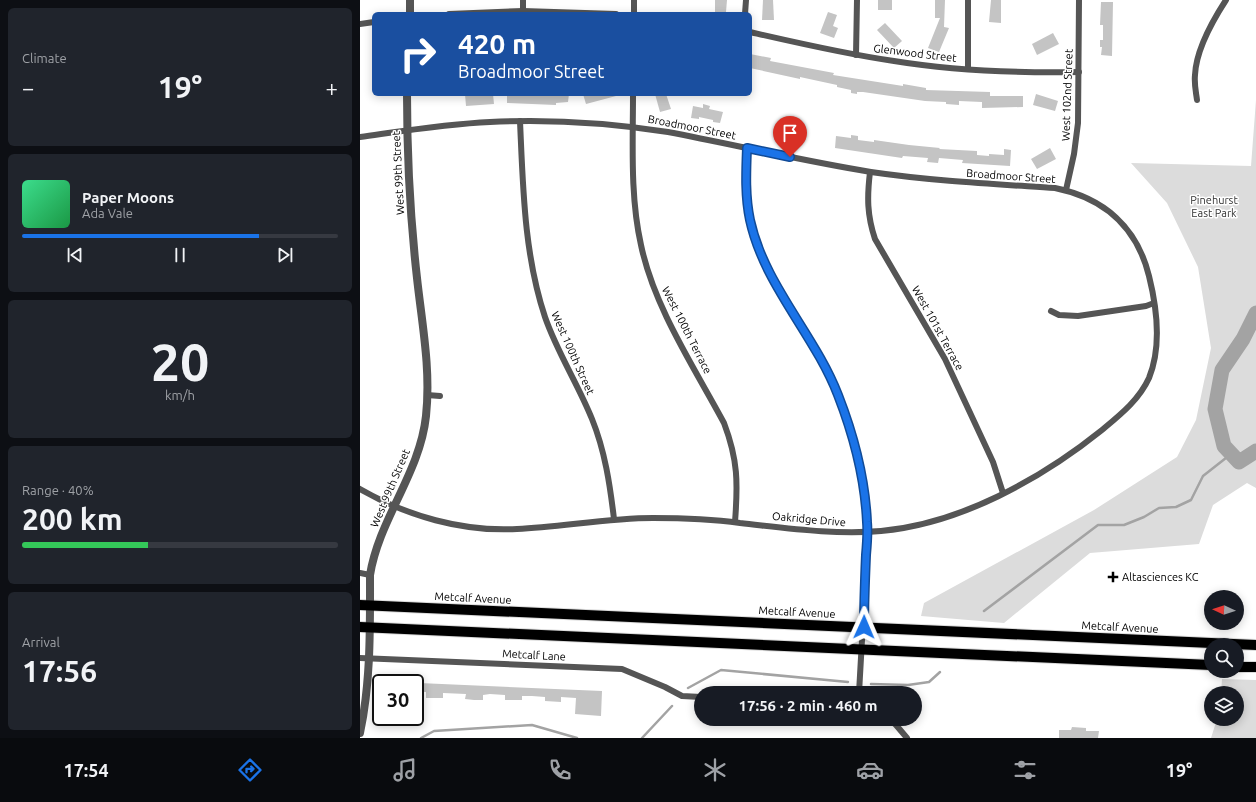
<!DOCTYPE html>
<meta charset="utf-8">
<style>
body{margin:0;font-family:Ubuntu,sans-serif;background:#20242c;color:#f1f3f6;height:100vh;display:flex;flex-direction:column;font-size:15px;white-space:nowrap}
*{box-sizing:border-box;margin:0}
p{font-size:13px;color:#9ea1a6}
.icon{flex:none;width:22px;height:22px;fill:none;stroke:currentColor;stroke-width:2;stroke-linecap:round;stroke-linejoin:round}
.map{position:relative;flex:1;overflow:hidden}
.details{display:flex;flex-direction:column;gap:8px;padding:8px;background:#0d0f14;width:360px}
.details>*{flex:none}
.hud{position:absolute;left:12px;top:12px;width:380px;height:84px;border-radius:6px;box-shadow:0 2px 10px #0003;background:#1a4fa0;color:#fff;overflow:hidden}
.needle{width:26px;rotate:273deg}
.buttons{position:absolute;left:844px;top:590px;display:grid;gap:8px}
.buttons a{display:grid;place-items:center;width:40px;height:40px;border-radius:50%;background:#171b24;box-shadow:0 2px 10px #0003;font-size:20px}
.speed{position:absolute;left:12px;top:674px;display:flex;gap:8px;font-size:20px;font-weight:700;text-align:center}
.speed>*{display:grid;place-content:center;width:52px;height:52px;border-radius:50%;background:#171b24;box-shadow:0 2px 10px #0003;line-height:1}
.speed .limit{border:2px solid #111;border-radius:6px;background:#fff;color:#111}
.pin{position:absolute;display:grid;place-items:center;width:34px;height:34px;color:#fff;margin:-41px -17px;border-radius:50% 50% 50% 0;rotate:-45deg;box-shadow:0 0 4px #0007}
.pin .icon{rotate:45deg}
.me{position:absolute;width:44px;margin:-22px;rotate:1deg;stroke-linejoin:round;filter:drop-shadow(0 0 3px #0008)}
.turn{display:flex;align-items:center;gap:14px;height:84px;padding:0 20px;font-size:18px}
.turn .icon{width:52px;height:52px;stroke-width:2.5}
.turn b{display:block;font-size:28px;line-height:34px}
.big{font-size:30px;font-weight:700;line-height:1.1}
.details .card{flex:1;display:flex;flex-direction:column;justify-content:center;gap:6px;min-width:0;padding:0 14px;border-radius:6px;background:#20242c}
.details .dial{align-items:center;gap:0}
.dial b{font-size:52px;line-height:1}
.song{display:flex;align-items:center;gap:12px}
.cover{width:48px;height:48px;border-radius:6px;background:linear-gradient(135deg,hsl(150 70% 55%),hsl(140 70% 35%))}
.played{height:4px;border-radius:2px;background:linear-gradient(90deg,#1a73e8 75%,#363941 75%)}
.keys{display:flex;justify-content:space-around;direction:ltr}
.heat{display:flex;justify-content:space-between;align-items:center;font-size:22px;direction:ltr}
.charge{height:6px;border-radius:3px;background:linear-gradient(90deg,#34c759 40%,#363941 0)}
.trip{position:absolute;left:334px;top:686px;width:228px;height:40px;border-radius:20px;background:#171b24;box-shadow:0 2px 10px #0003;font-weight:700;line-height:40px;text-align:center}
.tab-bar{display:flex;height:64px;justify-content:space-around;align-items:center;background:#090b0e;color:#9ea1a6}
.tab-bar .icon{width:28px;height:28px}
.tab-bar .active{color:#1a73e8}
.tab-bar b{font-size:18px;color:#f1f3f6}
main{display:flex;flex:1;min-height:0}
.map>svg:first-child{display:block}
</style>
<main>
<section class="details">
<div class="card"><p>Climate</p>
<div class="heat"><a>−</a><b class="big">19°</b><a>+</a></div>
</div>
<div class="card">
<div class="song"><i class="cover"></i><div><b>Paper Moons</b><p>Ada Vale</p></div></div>
<div class="played"></div>
<div class="keys"><svg class="icon" aria-label="previous" viewBox="0 0 24 24"><path d="M18 5L8 12l10 7zM5 5v14"/></svg><svg class="icon" aria-label="pause" viewBox="0 0 24 24"><path d="M8 5v14M16 5v14"/></svg><svg class="icon" aria-label="next" viewBox="0 0 24 24"><path d="M6 5l10 7-10 7zM19 5v14"/></svg></div>
</div>
<div class="card dial"><b>20</b><p>km/h</p></div>
<div class="card"><p>Range · 40%</p><b class="big">200 km</b><div class="charge"></div></div>
<div class="card"><p>Arrival</p><b class="big">17:56</b></div>
</section>
<div class="map">
<svg width="896" height="738" viewBox="0 0 896 738">
<rect width="100%" height="100%" fill="#fff"/>
<g fill="#dcdcdc">
<path d="M 896,100 L 896,488 L 887,483 L 853,505 L 839,544 L 730,553 L 644,623 L 561,616 L 564,603 L 734,510 L 817,457 L 836,420 L 851,348 L 838,267 L 807,203 L 771,163 L 891,166 Z"/>
<path d="M 862,679 L 896,680 L 896,738 L 851,738 L 857,719 L 877,719 L 877,693 L 861,693 Z"/>
</g>
<g fill="none" stroke-linecap="round" stroke-linejoin="round">
<g stroke="#a3a3a3" stroke-width="2.5">
<path d="M 624,611 L 738,525 L 764,525 L 784,517 L 799,508 L 816,507 L 831,500 L 843,476 L 871,454"/>
<path d="M 511,684 L 548,685 L 569,682 L 580,672"/>
<path d="M 328,688 L 361,670 L 488,682"/>
<path d="M 61,738 L 74,731 L 172,725 L 217,738"/>
<path d="M 282,738 L 312,706"/>
</g>
<path stroke="#a3a3a3" stroke-width="15" d="M 896,313 L 883,339 L 862,370 L 855,409 L 864,446 L 879,462 L 896,451"/>
</g>
<g fill="#c4c4c4">
<path d="M 355,0 L 367,0 L 366,12 L 355,12 Z"/>
<path d="M 403,0 L 413,0 L 414,20 L 402,20 Z"/>
<rect x="518" y="0" width="14" height="10"/>
<path d="M 575,0 L 585,0 L 584,27 L 589,28 L 579,52 L 568,48 L 580,18 L 575,18 Z"/>
<path d="M 631,0 L 641,0 L 641,23 L 629,22 Z"/>
<path d="M 741,2 L 753,2 L 752,56 L 741,55 L 742,47 L 740,47 L 740,40 L 743,40 L 743,25 L 740,25 Z"/>
<path d="M 468,12 L 477,15 L 473,26 L 478,28 L 474,38 L 460,33 Z"/>
<path d="M 525,23 L 542,41 L 534,48 L 517,30 Z"/>
<path d="M 693,33 L 699,44 L 677,55 L 672,44 Z"/>
<path d="M 390,54 L 411,58 L 410,61 L 474,73 L 473,75 L 543,86 L 543,84 L 566,88 L 566,90 L 630,92 L 630,96 L 663,96 L 663,107 L 622,108 L 622,102 L 599,101 L 599,105 L 586,104 L 586,102 L 565,101 L 503,92 L 497,92 L 497,94 L 491,93 L 491,90 L 477,87 L 477,85 L 440,77 L 440,79 L 390,68 Z"/>
<path d="M 105,94 L 133,94 L 134,104 L 106,106 Z"/>
<path d="M 147,94 L 209,94 L 208,102 L 196,103 L 196,105 L 147,103 Z"/>
<path d="M 223,94 L 256,94 L 256,96 L 226,104 Z"/>
<path d="M 295,94 L 306,94 L 311,109 L 300,112 Z"/>
<path d="M 676,94 L 698,101 L 695,111 L 673,105 Z"/>
<path d="M 343,104 L 350,106 L 349,109 L 363,112 L 360,123 L 353,122 L 353,120 L 339,117 L 339,119 L 331,118 L 333,106 L 343,108 Z"/>
<path d="M 491,135 L 498,136 L 498,140 L 514,142 L 514,140 L 549,145 L 580,148 L 579,149 L 617,151 L 617,155 L 629,156 L 629,154 L 644,155 L 644,149 L 651,150 L 650,166 L 602,163 L 603,160 L 579,158 L 578,163 L 567,162 L 568,158 L 543,156 L 542,158 L 475,148 L 476,136 L 491,138 Z"/>
<path d="M 690,148 L 696,159 L 677,169 L 671,159 Z"/>
<path d="M 59,683 L 242,691 L 241,716 L 215,714 L 216,698 L 201,697 L 201,702 L 185,701 L 185,697 L 172,696 L 162,696 L 162,700 L 145,700 L 145,695 L 130,694 L 123,695 L 123,700 L 114,700 L 105,699 L 106,694 L 83,693 L 83,698 L 66,698 L 66,692 L 59,692 Z"/>
<path d="M 712,727 L 726,728 L 726,731 L 739,731 L 738,738 L 699,738 L 699,730 L 711,730 Z"/>
</g>
<g fill="none" stroke-linecap="round" stroke-linejoin="round">
<defs>
<g id="primary">
<path d="M 0,605 L 896,645"/>
<path d="M 0,627 L 851,665"/>
<path d="M 877,667 L 896,667"/>
</g>
</defs>
<use href="#primary" stroke="#dbdbdb" stroke-width="12"/>
<g stroke="#555" stroke-width="6">
<path d="M 163,11 L 163,0"/>
<path d="M 89,14 L 163,11 L 256,14"/>
<path d="M 274,14 L 274,0"/>
<path d="M 385,14 L 386,0"/>
<path d="M 0,24 L 14,22"/>
<path d="M 390,32 C 438,43 485,54 534,61 C 595,71 657,73 719,72"/>
<path d="M 496,55 L 497,0"/>
<path d="M 608,69 L 608,0"/>
<path d="M 273,94 C 273,144 270,196 281,245 C 294,307 334,367 364,423 C 378,460 378,483 375,522"/>
<path d="M 837,100 C 836,92 834,84 835,75 C 836,51 853,20 866,0"/>
<path d="M 160,121 C 163,187 164,254 185,317 C 197,352 218,384 232,419 C 245,451 250,485 254,519"/>
<path d="M 0,137 C 43,131 86,124 130,122 C 189,119 250,123 308,132 C 376,145 443,161 511,172 C 572,181 634,184 695,188 C 744,198 777,227 789,276 C 797,308 802,346 789,378 C 779,400 760,415 742,430 C 681,479 600,524 521,531 C 474,535 427,528 380,523 C 351,519 322,518 293,518 C 247,518 202,527 157,529 C 102,532 47,516 0,489"/>
<path d="M 387,148 C 386,172 385,196 390,220 C 397,253 415,282 432,310 C 454,348 476,385 490,426 C 499,457 505,489 507,521 C 508,537 506,553 506,569 C 504,611 501,652 499,693"/>
<path d="M 510,172 C 507,197 507,215 515,239 L 585,359 L 633,462 L 643,493"/>
<path d="M 706,190 L 714,154 L 718,123 L 719,0"/>
<path d="M 691,311 L 699,315 L 718,316 L 786,306 L 794,303"/>
<path d="M 67,395 L 80,396"/>
<path d="M 0,573 L 10,575"/>
<path d="M 0,658 L 262,669 L 305,687 L 322,696 L 341,697"/>
<path d="M 529,719 L 536,725 L 547,738"/>
</g>
<g stroke="#555" stroke-width="8">
<path d="M 50,14 L 50,0"/>
<path d="M 0,733 C 11,681 10,628 10,575 C 19,519 60,473 66,416 C 71,369 62,324 57,278 C 50,216 47,156 47,94"/>
</g>
<use href="#primary" stroke="#000" stroke-width="10"/>
</g>
<g fill="none" stroke-linecap="round" stroke-linejoin="round">
<defs>
<path id="route" d="M 430,157 L 387,148 C 386,173 385,196 390,220 C 404,285 455,335 478,395 C 494,436 505,478 507,522 C 508,533 507,544 506,555 C 505,579 504,603 504,627"/>
</defs>
<use href="#route" stroke="#114b97" stroke-width="10"/>
<use href="#route" stroke="#1a73e8" stroke-width="7"/>
</g>
<path fill="#000" stroke="#fff" stroke-width="1.5" d="M751 571h4v4h4v4h-4v4h-4v-4h-4v-4h4z"/>
<g text-anchor="middle" stroke-width="3" stroke-linejoin="round" paint-order="stroke">
<g font-size="11" fill="#000" stroke="#fff">
<text transform="translate(555 53) rotate(7)" y="4">Glenwood Street</text>
<text transform="translate(707 95) rotate(-88)" y="4">West 102nd Street</text>
<text transform="translate(332 127) rotate(11)" y="4">Broadmoor Street</text>
<text transform="translate(38 173) rotate(-93)" y="4">West 99th Street</text>
<text transform="translate(651 176) rotate(4)" y="4">Broadmoor Street</text>
<text transform="translate(578 328) rotate(61)" y="4">West 101st Terrace</text>
<text transform="translate(327 330) rotate(63)" y="4">West 100th Terrace</text>
<text transform="translate(213 353) rotate(66)" y="4">West 100th Street</text>
<text transform="translate(30 488) rotate(-67)" y="4">West 99th Street</text>
<text transform="translate(449 519) rotate(5)" y="4">Oakridge Drive</text>
<text transform="translate(113 598) rotate(3)" y="4">Metcalf Avenue</text>
<text transform="translate(437 612) rotate(3)" y="4">Metcalf Avenue</text>
<text transform="translate(760 627) rotate(3)" y="4">Metcalf Avenue</text>
<text transform="translate(174 655) rotate(3)" y="4">Metcalf Lane</text>
</g>
<g font-size="11" fill="#333" stroke="#fff">
<text x="854" y="204">Pinehurst<tspan x="854" dy="13">East Park</tspan></text>
</g>
<g font-size="11" fill="#000" stroke="#fff" text-anchor="start">
<text x="762" y="581">Altasciences KC</text>
</g>
</g>
</svg>
<div class="buttons">
<a><svg class="needle" viewBox="-14 -14 28 28"><path d="M0-13l5 13h-10z" fill="#e53935"/><path d="M0 13l5-13h-10z" fill="#9ea1a6"/></svg></a>
<a><svg class="icon" aria-label="search" viewBox="0 0 24 24"><circle cx="10" cy="10" r="6"/><path d="M15 15l6 6"/></svg></a>
<a><svg class="icon" aria-label="layers" viewBox="0 0 24 24"><path d="M12 4l9 5-9 5-9-5zM3 14l9 5 9-5"/></svg></a>
</div>
<div class="speed"><div class="limit">30</div></div>
<div class="pin" style="left:430px;top:157px;background:#d93025"><svg class="icon" aria-label="arrive" viewBox="0 0 24 24"><path d="M6 21V4h12l-3 4 3 4H6"/></svg></div>
<svg class="me" style="left:504px;top:627px" viewBox="-20 -20 40 40"><path d="M0-17L14 15 0 8-14 15z" fill="#1a73e8" stroke="#fff" stroke-width="4"/></svg>
<div class="trip">17:56 · 2 min · 460 m</div>
<div class="hud">
<div class="turn"><svg class="icon" aria-label="right" viewBox="0 0 24 24"><path d="M7 20v-9h11M14 6l5 5-5 5"/></svg><div><b>420 m</b>Broadmoor Street</div></div>
</div>
</div>
</main>
<nav class="tab-bar">
<b>17:54</b>
<svg class="icon active" aria-label="directions" viewBox="0 0 24 24"><path d="M12 3l9 9-9 9-9-9zM9 14v-3h6M13 9l2 2-2 2"/></svg>
<svg class="icon" aria-label="music" viewBox="0 0 24 24"><path d="M9 18V5l10-2v13"/><circle cx="6" cy="18" r="3"/><circle cx="16" cy="16" r="3"/></svg>
<svg class="icon" aria-label="phone" viewBox="0 0 24 24"><path d="M5 4h4l2 5-3 2q2 4 5 5l2-3 5 2v4C11 20 4 13 5 4z"/></svg>
<svg class="icon" aria-label="climate" viewBox="0 0 24 24"><path d="M12 3v18M4 7l16 10M4 17L20 7"/></svg>
<svg class="icon" aria-label="car" viewBox="0 0 24 24"><path d="M5 17H2v-5l4-1 3-4h7l3 4 3 1v5h-3M9 17h6M6 11h13"/><circle cx="7" cy="17" r="2"/><circle cx="17" cy="17" r="2"/></svg>
<svg class="icon" aria-label="filters" viewBox="0 0 24 24"><path d="M4 7h16M4 17h16"/><circle cx="9" cy="7" r="2"/><circle cx="15" cy="17" r="2"/></svg>
<b>19°</b>
</nav>
